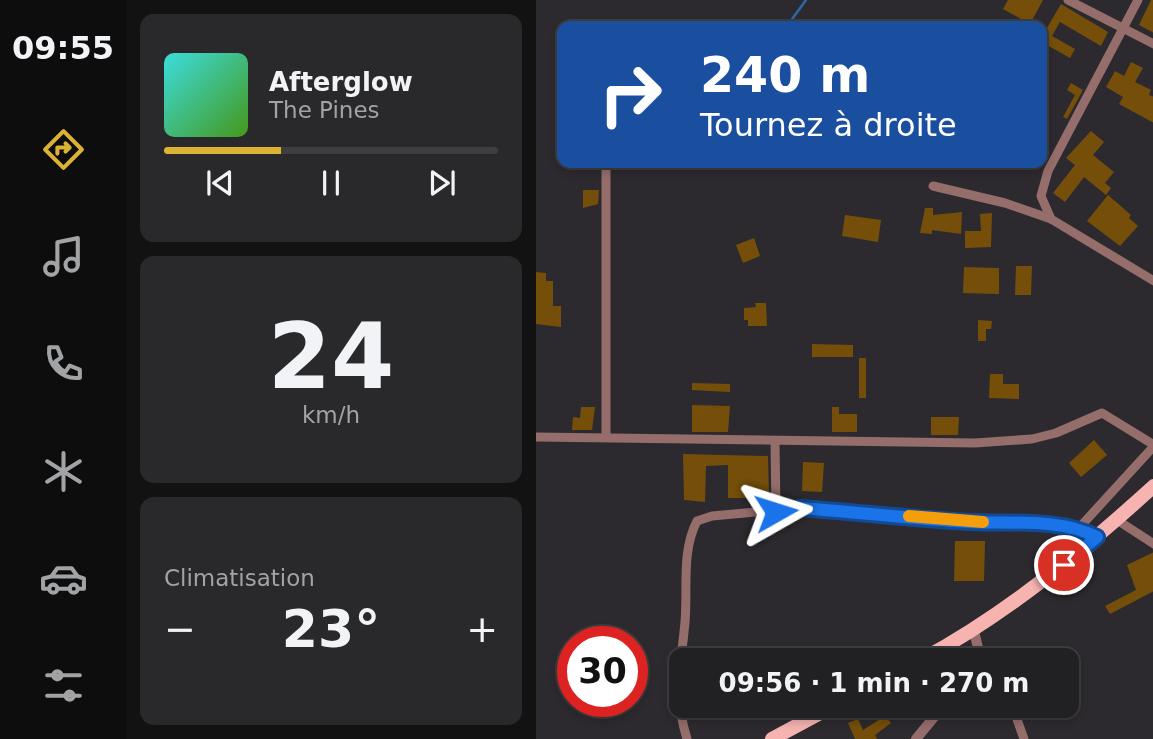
<!DOCTYPE html>
<html lang="fr">
<meta charset="utf-8">
<style>
body{margin:0;font-family:"DejaVu Sans",sans-serif;background:#29282a;color:#f1f3f6;height:100vh;display:flex;flex-direction:column;font-size:26px;white-space:nowrap}
*{box-sizing:border-box;margin:0}
p{font-size:23px;color:#a2a3a5}
.icon{flex:none;width:38px;height:38px;fill:none;stroke:currentColor;stroke-width:2;stroke-linecap:round;stroke-linejoin:round}
.map{position:relative;flex:1;overflow:hidden}
.details{display:flex;flex-direction:column;gap:14px;padding:14px;background:#121213;width:410px}
.details>*{flex:none}
.top-card{position:absolute;left:21px;top:21px;width:490px;height:147px;border-radius:14px;box-shadow:0 4px 10px #0003,0 0 0 2px #3e3e40;background:#1a4fa0;color:#fff;overflow:hidden}
.speed{position:absolute;left:21px;top:626px;display:flex;gap:14px;font-size:35px;font-weight:700;text-align:center}
.speed>*{display:grid;place-content:center;width:91px;height:91px;border-radius:50%;background:#212022;box-shadow:0 4px 10px #0003,0 0 0 2px #3e3e40;line-height:1}
.speed .limit{border:10px solid #d22;background:#fff;color:#111}
.pin{position:absolute;display:grid;place-items:center;width:60px;height:60px;color:#fff;margin:-30px;border:4px solid #fff;border-radius:50%;box-shadow:0 2px 7px #0007}
.me{position:absolute;width:77px;margin:-38px;rotate:84deg;stroke-linejoin:round;filter:drop-shadow(0 0 5px #0008)}
.turn{display:flex;align-items:center;gap:24px;height:147px;padding:0 28px;font-size:32px}
.turn .icon{width:91px;height:91px;stroke-width:2.5}
.turn b{display:block;font-size:49px;line-height:60px}
.big{font-size:52px;font-weight:700;line-height:1.1}
.details .tile{flex:1;display:flex;flex-direction:column;justify-content:center;gap:10px;min-width:0;padding:0 24px;border-radius:14px;background:#29282a}
.details .dial{align-items:center;gap:0}
.dial b{font-size:91px;line-height:1}
.song{display:flex;align-items:center;gap:21px}
.cover{width:84px;height:84px;border-radius:10px;background:linear-gradient(135deg,hsl(180 70% 55%),hsl(100 70% 35%))}
.played{height:7px;border-radius:4px;background:linear-gradient(90deg,#dbb233 35%,#3e3e40 35%)}
.keys{display:flex;justify-content:space-around;direction:ltr}
.heat{display:flex;justify-content:space-between;align-items:center;font-size:38px;direction:ltr}
.trip{position:absolute;left:133px;top:648px;width:410px;height:70px;border-radius:14px;background:#212022;box-shadow:0 4px 10px #0003,0 0 0 2px #3e3e40;font-weight:700;line-height:70px;text-align:center}
main{display:flex;flex:1;min-height:0}
.menu{display:flex;flex-direction:column;width:126px;justify-content:space-around;align-items:center;background:#0d0d0e;color:#a2a3a5}
.menu .icon{width:49px;height:49px}
.menu .selected{color:#dbb233}
.menu b{font-size:32px;color:#f1f3f6}
.map>svg:first-child{display:block}
</style>
<main>
<nav class="menu">
<b>09:55</b>
<svg class="icon selected" aria-label="directions" viewBox="0 0 24 24"><path d="M12 3l9 9-9 9-9-9zM9 14v-3h6M13 9l2 2-2 2"/></svg>
<svg class="icon" aria-label="music" viewBox="0 0 24 24"><path d="M9 18V5l10-2v13"/><circle cx="6" cy="18" r="3"/><circle cx="16" cy="16" r="3"/></svg>
<svg class="icon" aria-label="phone" viewBox="0 0 24 24"><path d="M5 4h4l2 5-3 2q2 4 5 5l2-3 5 2v4C11 20 4 13 5 4z"/></svg>
<svg class="icon" aria-label="climate" viewBox="0 0 24 24"><path d="M12 3v18M4 7l16 10M4 17L20 7"/></svg>
<svg class="icon" aria-label="car" viewBox="0 0 24 24"><path d="M5 17H2v-5l4-1 3-4h7l3 4 3 1v5h-3M9 17h6M6 11h13"/><circle cx="7" cy="17" r="2"/><circle cx="17" cy="17" r="2"/></svg>
<svg class="icon" aria-label="filters" viewBox="0 0 24 24"><path d="M4 7h16M4 17h16"/><circle cx="9" cy="7" r="2"/><circle cx="15" cy="17" r="2"/></svg>
</nav>
<section class="details">
<div class="tile">
<div class="song"><i class="cover"></i><div><b>Afterglow</b><p>The Pines</p></div></div>
<div class="played"></div>
<div class="keys"><svg class="icon" aria-label="previous" viewBox="0 0 24 24"><path d="M18 5L8 12l10 7zM5 5v14"/></svg><svg class="icon" aria-label="pause" viewBox="0 0 24 24"><path d="M8 5v14M16 5v14"/></svg><svg class="icon" aria-label="next" viewBox="0 0 24 24"><path d="M6 5l10 7-10 7zM19 5v14"/></svg></div>
</div>
<div class="tile dial"><b>24</b><p>km/h</p></div>
<div class="tile"><p>Climatisation</p>
<div class="heat"><a>−</a><b class="big">23°</b><a>+</a></div>
</div>
</section>
<div class="map">
<svg width="618" height="739" viewBox="0 0 618 739">
<rect width="100%" height="100%" fill="#2c2a2e"/>
<g fill="none" stroke-linecap="round" stroke-linejoin="round">
<path stroke="#2b6aa6" stroke-width="2.5" d="M 251,26 L 270,0"/>
</g>
<g fill="#754f0a">
<path d="M 472,0 L 507,0 L 494,24 L 467,9 Z"/>
<path d="M 615,0 L 618,0 L 618,33 L 603,25 Z"/>
<path d="M 525,4 L 572,32 L 565,46 L 524,22 L 516,36 L 539,49 L 534,58 L 511,45 L 506,55 L 506,32 L 508,33 Z"/>
<path d="M 595,62 L 607,68 L 599,82 L 615,90 L 613,95 L 618,97 L 618,123 L 583,104 L 587,97 L 570,87 L 579,71 L 588,76 Z"/>
<path d="M 535,83 L 547,90 L 531,119 L 527,117 L 539,95 L 531,90 Z"/>
<path d="M 555,131 L 568,142 L 557,155 L 578,172 L 569,183 L 575,188 L 570,195 L 548,177 L 529,202 L 517,193 L 539,165 L 530,158 Z"/>
<path d="M 47,190 L 63,190 L 62,204 L 47,208 Z"/>
<path d="M 572,195 L 595,215 L 593,218 L 602,226 L 584,246 L 551,221 Z"/>
<path d="M 389,208 L 397,208 L 397,215 L 426,212 L 425,234 L 396,230 L 396,234 L 384,233 Z"/>
<path d="M 456,213 L 455,247 L 429,248 L 429,231 L 445,231 L 444,214 Z"/>
<path d="M 309,215 L 345,220 L 342,242 L 306,236 Z"/>
<path d="M 218,238 L 224,256 L 207,263 L 200,245 Z"/>
<path d="M 480,266 L 496,266 L 495,295 L 479,295 Z"/>
<path d="M 428,267 L 463,268 L 463,294 L 427,293 Z"/>
<path d="M 0,272 L 10,273 L 10,281 L 17,281 L 17,306 L 25,306 L 25,327 L 0,324 Z"/>
<path d="M 219,303 L 230,303 L 231,326 L 212,326 L 212,320 L 208,320 L 208,308 L 220,307 Z"/>
<path d="M 442,320 L 456,321 L 455,329 L 450,329 L 450,341 L 442,341 Z"/>
<path d="M 276,344 L 317,345 L 317,357 L 276,357 Z"/>
<rect x="323" y="358" width="7" height="40"/>
<path d="M 454,374 L 467,374 L 467,384 L 483,384 L 483,399 L 453,398 Z"/>
<path d="M 156,383 L 194,384 L 194,392 L 156,390 Z"/>
<path d="M 156,405 L 194,406 L 192,432 L 156,432 Z"/>
<path d="M 45,407 L 59,407 L 56,430 L 36,430 L 37,417 L 44,418 Z"/>
<path d="M 296,407 L 303,407 L 303,414 L 321,414 L 321,432 L 296,432 Z"/>
<path d="M 395,417 L 423,417 L 422,435 L 395,435 Z"/>
<path d="M 558,440 L 571,455 L 545,477 L 533,463 Z"/>
<path d="M 147,454 L 232,456 L 233,498 L 192,498 L 192,465 L 170,466 L 169,502 L 148,500 Z"/>
<path d="M 267,462 L 288,463 L 286,492 L 266,491 Z"/>
<path d="M 419,541 L 449,541 L 448,581 L 418,581 Z"/>
<path d="M 618,552 L 618,591 L 574,614 L 569,606 L 600,590 L 591,565 Z"/>
<path d="M 349,716 L 355,723 L 339,735 L 341,739 L 319,739 L 312,723 L 322,719 L 327,730 Z"/>
</g>
<g fill="none" stroke-linecap="round" stroke-linejoin="round">
<g stroke="#956d6b" stroke-width="9">
<path d="M 532,0 L 618,44"/>
<path d="M 70,163 L 70,437"/>
<path d="M 397,186 L 469,203 L 515,219 L 618,281"/>
<path d="M 515,219 L 505,196 L 512,171 L 602,0"/>
<path d="M 0,437 L 439,443 L 496,439 L 520,433 L 566,413 L 618,445"/>
<path d="M 239,442 L 240,512"/>
<path d="M 581,520 L 618,544"/>
<path d="M 543,528 L 618,446"/>
<path d="M 442,650 L 449,660"/>
<path d="M 476,705 L 488,739"/>
<path d="M 151,739 C 137,693 145,667 149,622 C 152,588 145,552 161,521 L 176,516 L 264,508 L 434,522 L 513,524 L 543,528 L 561,537"/>
</g>
<g stroke="#956d6b" stroke-width="10">
<path d="M 438,631 L 442,648 L 440,660"/>
<path d="M 380,739 L 408,705"/>
</g>
<g stroke="#f6b3b0" stroke-width="14">
<path d="M 385,660 C 472,613 545,552 618,486"/>
<path d="M 236,739 L 299,705"/>
</g>
</g>
<g fill="none" stroke-linecap="round" stroke-linejoin="round">
<defs>
<path id="route" d="M 240,512 L 264,508 C 321,512 378,519 435,522 C 477,524 523,518 561,537 L 528,565"/>
</defs>
<use href="#route" stroke="#114b97" stroke-width="18"/>
<use href="#route" stroke="#1a73e8" stroke-width="12"/>
<path stroke="#f59e0b" stroke-width="12" d="M 373,516 L 447,522"/>
</g>
</svg>
<div class="speed"><div class="limit">30</div></div>
<div class="pin" style="left:528px;top:565px;background:#d93025"><svg class="icon" aria-label="arrive" viewBox="0 0 24 24"><path d="M6 21V4h12l-3 4 3 4H6"/></svg></div>
<svg class="me" style="left:240px;top:512px" viewBox="-20 -20 40 40"><path d="M0-17L14 15 0 8-14 15z" fill="#1a73e8" stroke="#fff" stroke-width="4"/></svg>
<div class="trip">09:56 · 1 min · 270 m</div>
<div class="top-card">
<div class="turn"><svg class="icon" aria-label="right" viewBox="0 0 24 24"><path d="M7 20v-9h11M14 6l5 5-5 5"/></svg><div><b>240 m</b>Tournez à droite</div></div>
</div>
</div>
</main>
